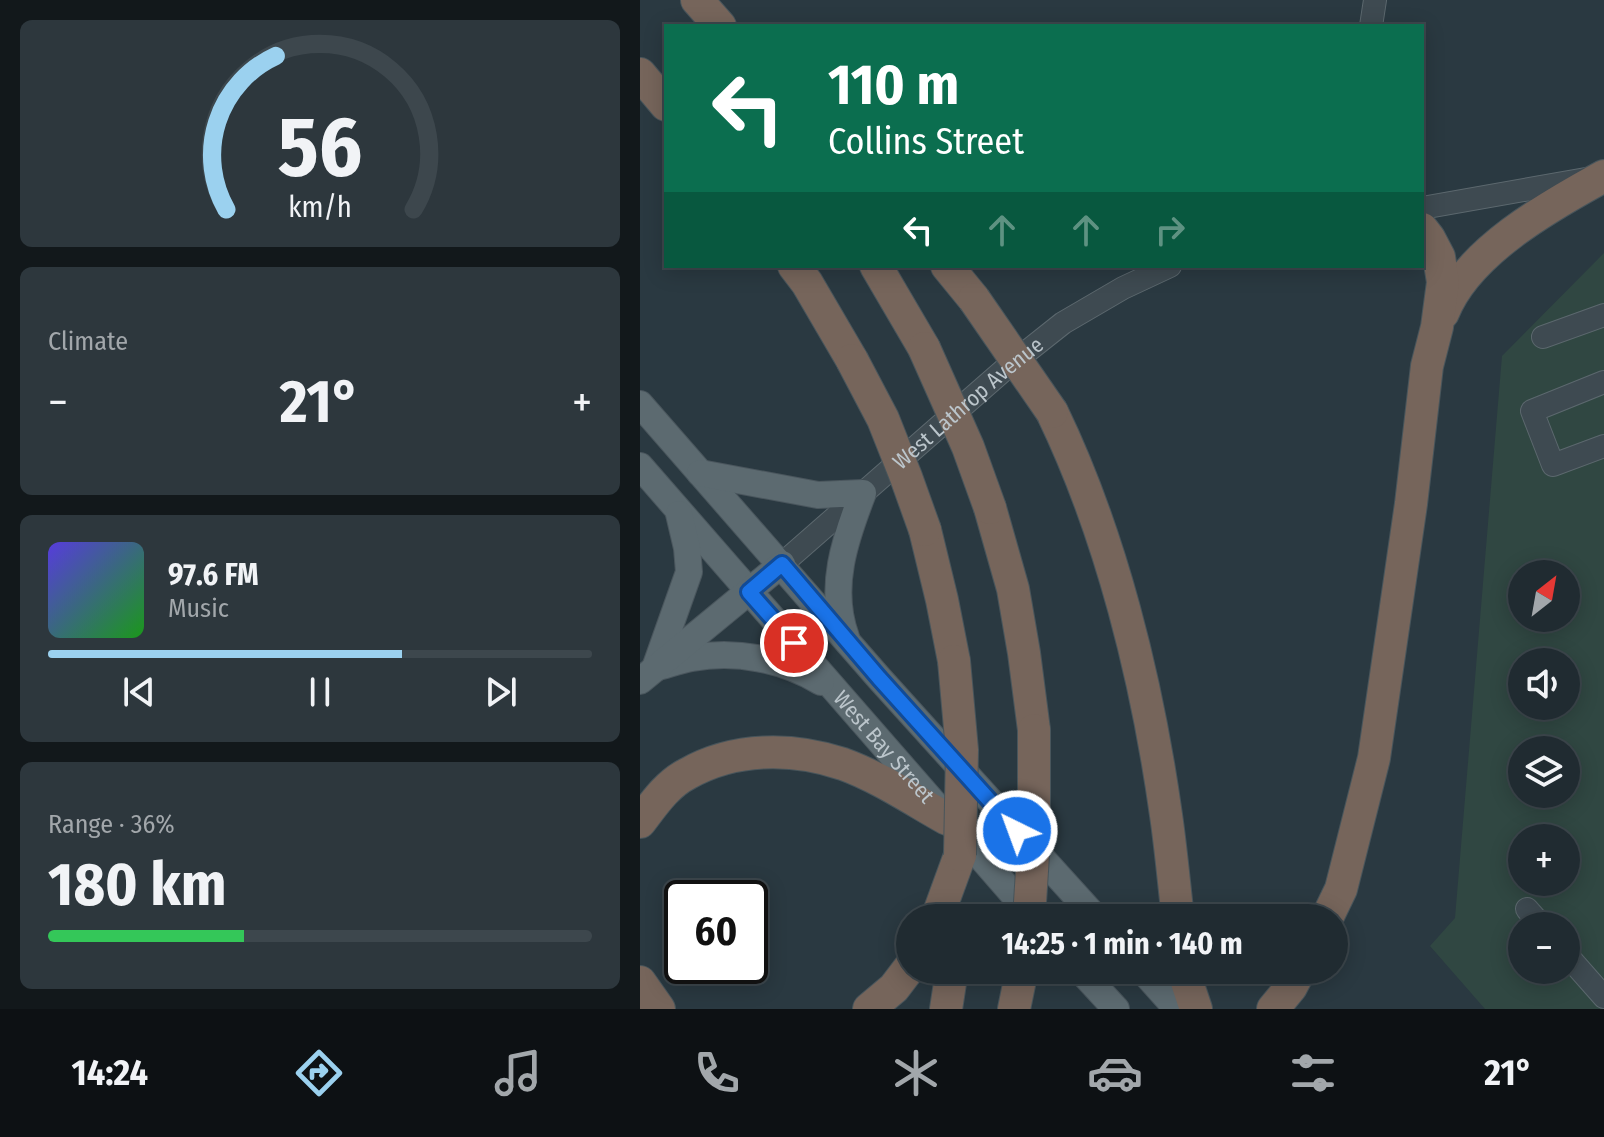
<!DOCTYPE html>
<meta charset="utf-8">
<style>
body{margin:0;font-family:"Fira Sans Condensed",sans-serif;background:#2d373d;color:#f1f3f6;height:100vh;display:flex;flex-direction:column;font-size:30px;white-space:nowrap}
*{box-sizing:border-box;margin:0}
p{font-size:26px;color:#a2a7ab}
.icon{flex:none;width:44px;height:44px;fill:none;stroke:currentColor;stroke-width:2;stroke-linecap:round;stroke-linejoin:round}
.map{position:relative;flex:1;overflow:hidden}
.sheet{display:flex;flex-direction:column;gap:20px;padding:20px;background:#12181b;width:640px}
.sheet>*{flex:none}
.guide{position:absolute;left:24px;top:24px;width:760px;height:244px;border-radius:0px;box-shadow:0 4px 20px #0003,0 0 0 2px #3d474d;background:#0b6e4f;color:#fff;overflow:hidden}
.needle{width:52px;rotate:31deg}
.buttons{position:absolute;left:868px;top:560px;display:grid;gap:16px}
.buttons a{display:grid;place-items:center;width:72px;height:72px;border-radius:50%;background:#202b31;box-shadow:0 4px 20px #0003,0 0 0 2px #3d474d;font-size:40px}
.speed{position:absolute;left:24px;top:880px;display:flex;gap:16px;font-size:40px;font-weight:700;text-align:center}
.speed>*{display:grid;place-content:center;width:104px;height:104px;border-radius:50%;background:#202b31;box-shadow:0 4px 20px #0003,0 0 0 2px #3d474d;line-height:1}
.speed .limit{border:4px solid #111;border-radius:12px;background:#fff;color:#111}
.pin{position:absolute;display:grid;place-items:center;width:68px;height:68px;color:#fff;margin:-34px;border:4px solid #fff;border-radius:50%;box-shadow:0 2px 8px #0007}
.me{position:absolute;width:88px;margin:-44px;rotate:318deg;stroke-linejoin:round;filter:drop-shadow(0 0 6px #0008)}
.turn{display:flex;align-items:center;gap:28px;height:168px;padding:0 32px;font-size:36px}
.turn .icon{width:104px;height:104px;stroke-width:2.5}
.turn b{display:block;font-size:56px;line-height:68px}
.lanes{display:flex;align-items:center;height:76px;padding:0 32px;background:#0003;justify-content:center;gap:40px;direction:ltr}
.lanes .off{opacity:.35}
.big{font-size:60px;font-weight:700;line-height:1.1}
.sheet .tile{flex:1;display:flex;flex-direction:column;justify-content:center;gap:12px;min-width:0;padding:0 28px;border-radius:12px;background:#2d373d}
.sheet .dial{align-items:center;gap:0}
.dial svg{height:208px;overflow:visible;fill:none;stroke:#3d474d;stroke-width:7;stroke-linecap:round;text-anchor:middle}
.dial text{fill:#f1f3f6;stroke:none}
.song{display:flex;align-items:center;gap:24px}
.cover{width:96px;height:96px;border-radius:12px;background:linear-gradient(135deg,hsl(250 70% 55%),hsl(120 70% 35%))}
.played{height:8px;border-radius:4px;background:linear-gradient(90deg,#9bd1ef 65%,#3d474d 65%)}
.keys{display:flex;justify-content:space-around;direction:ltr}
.heat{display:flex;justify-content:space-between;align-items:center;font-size:44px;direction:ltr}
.charge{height:12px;border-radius:6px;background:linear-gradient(90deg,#34c759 36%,#3d474d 0)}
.trip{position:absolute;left:256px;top:904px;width:452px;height:80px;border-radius:40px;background:#202b31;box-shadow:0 4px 20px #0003,0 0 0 2px #3d474d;font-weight:700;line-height:80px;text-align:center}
.menu{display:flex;height:128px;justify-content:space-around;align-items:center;background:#0d1114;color:#a2a7ab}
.menu .icon{width:56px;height:56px}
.menu .current{color:#9bd1ef}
.menu b{font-size:36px;color:#f1f3f6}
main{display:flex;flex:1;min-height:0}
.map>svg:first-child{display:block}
</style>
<main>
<section class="sheet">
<div class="tile dial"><svg viewBox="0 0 100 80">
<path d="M14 69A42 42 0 1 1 86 69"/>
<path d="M14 69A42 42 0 0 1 33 10" stroke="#9bd1ef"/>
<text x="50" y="56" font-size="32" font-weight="700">56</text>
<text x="50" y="72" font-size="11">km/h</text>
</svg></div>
<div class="tile"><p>Climate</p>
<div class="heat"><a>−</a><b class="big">21°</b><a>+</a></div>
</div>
<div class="tile">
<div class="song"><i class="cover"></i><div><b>97.6 FM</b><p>Music</p></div></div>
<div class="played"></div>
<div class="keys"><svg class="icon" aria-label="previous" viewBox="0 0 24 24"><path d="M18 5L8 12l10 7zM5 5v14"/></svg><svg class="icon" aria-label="pause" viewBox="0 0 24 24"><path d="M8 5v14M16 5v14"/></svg><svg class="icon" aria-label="next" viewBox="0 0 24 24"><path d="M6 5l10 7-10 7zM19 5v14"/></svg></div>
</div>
<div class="tile"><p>Range · 36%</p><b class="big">180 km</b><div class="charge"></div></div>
</section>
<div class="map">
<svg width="964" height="1009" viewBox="0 0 964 1009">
<rect width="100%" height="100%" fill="#2a3941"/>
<path fill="#304742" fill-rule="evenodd" d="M 964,253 L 964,1009 L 845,1009 L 790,946 L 815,918 L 862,356 ZM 882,574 L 926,574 L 926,618 L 882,618 ZM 882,662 L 926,662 L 926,706 L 882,706 ZM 882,750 L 926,750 L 926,794 L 882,794 ZM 882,838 L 926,838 L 926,882 L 882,882 ZM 882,926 L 926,926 L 926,970 L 882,970 Z"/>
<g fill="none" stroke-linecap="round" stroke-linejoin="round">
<defs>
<g id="minor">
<path d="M 731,26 L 735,0"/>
<path d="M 782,208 L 946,179"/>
<path d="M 903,337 L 964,315"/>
<path d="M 964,382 L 892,411 L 913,465 L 964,446"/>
<path id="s1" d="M 142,564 L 365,369 L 423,323 L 483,288 L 530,266"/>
<path d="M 887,909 L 902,926"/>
<path d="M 926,954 L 964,997"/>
</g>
<g id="major">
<path d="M 0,404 L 239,678 L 456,918"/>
<path id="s2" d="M 0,466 L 394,918"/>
<path d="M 60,473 L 178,495 L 223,493 C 205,539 188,588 206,637"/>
<path d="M 15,668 C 27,665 40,660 52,658 C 96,650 143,659 181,682"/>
<path d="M 15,668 L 49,572 L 47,548 L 39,514"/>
<path d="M 0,681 L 142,564"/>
<path d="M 440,970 L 476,1009"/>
<path d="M 502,970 L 537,1009"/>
</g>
<g id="highway">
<path d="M 57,0 L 80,26"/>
<path d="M 0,74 L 26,105"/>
<path d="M 154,266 L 167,283 L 212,360"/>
<path d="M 236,266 L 284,348"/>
<path d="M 307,266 L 334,299"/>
<path d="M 803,313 C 827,252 909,206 964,176"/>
<path d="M 412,412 C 471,534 507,680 526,815 C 531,849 534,884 538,918"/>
<path d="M 350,508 L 373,589 L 384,653 L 394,730"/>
<path d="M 285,530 L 302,600 L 314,661"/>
<path d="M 0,822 C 13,805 27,784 47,774 C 94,747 152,747 203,764 C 239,777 273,800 307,819"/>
<path d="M 297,918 L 320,855"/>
<path d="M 687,918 L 701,889 L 734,758 L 771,504 L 787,366 L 797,327 L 803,282 L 799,257 L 789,238 L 782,229"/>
<path d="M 543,970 L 556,1009"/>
<path d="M 0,982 L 19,1009"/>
<path d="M 229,1009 L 254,988 L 270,967"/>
<path d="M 306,1009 L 312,970"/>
<path d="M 374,1009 L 382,970"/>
<path d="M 633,1009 L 651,987 L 660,970"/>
</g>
</defs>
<use href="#minor" stroke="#5c686e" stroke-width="24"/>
<use href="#major" stroke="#4a565d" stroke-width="28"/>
<use href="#highway" stroke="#48555b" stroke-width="34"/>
<use href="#minor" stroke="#3e4a51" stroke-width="22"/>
<use href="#major" stroke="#5c6a70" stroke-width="26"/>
<use href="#highway" stroke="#76655b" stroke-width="32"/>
<defs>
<g id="highway-bridge">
<path d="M 334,299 L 412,412"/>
<path d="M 284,348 L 328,447 L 350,508"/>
<path d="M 212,360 L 243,419 L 266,477 L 285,530"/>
<path d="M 314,661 L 322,750 L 320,855"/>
<path d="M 389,918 L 394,839 L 394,730"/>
</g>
</defs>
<use href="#highway-bridge" stroke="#48555b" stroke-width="34" stroke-linecap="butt"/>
<use href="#highway-bridge" stroke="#76655b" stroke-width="32"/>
</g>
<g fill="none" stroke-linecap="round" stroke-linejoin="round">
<defs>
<path id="route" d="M 154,643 L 109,592 L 142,564 L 239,678 L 377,831"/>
</defs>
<use href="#route" stroke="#114b97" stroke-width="20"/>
<use href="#route" stroke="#1a73e8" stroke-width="14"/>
</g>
<g text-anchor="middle" stroke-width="8" stroke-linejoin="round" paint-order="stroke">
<g font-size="22" fill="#bbc5cb" stroke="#222f36">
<text dy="8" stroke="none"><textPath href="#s1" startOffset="246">West Lathrop Avenue</textPath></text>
<text dy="8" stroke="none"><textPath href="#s2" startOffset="372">West Bay Street</textPath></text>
</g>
</g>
</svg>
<div class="buttons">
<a><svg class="needle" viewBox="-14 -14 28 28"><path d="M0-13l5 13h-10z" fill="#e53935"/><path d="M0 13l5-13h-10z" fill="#a2a7ab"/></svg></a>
<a><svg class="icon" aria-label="sound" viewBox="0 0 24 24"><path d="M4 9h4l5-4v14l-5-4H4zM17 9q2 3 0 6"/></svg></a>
<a><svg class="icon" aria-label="layers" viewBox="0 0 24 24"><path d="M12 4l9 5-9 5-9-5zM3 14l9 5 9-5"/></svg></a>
<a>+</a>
<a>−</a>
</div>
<div class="speed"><div class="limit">60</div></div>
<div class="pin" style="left:154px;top:643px;background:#d93025"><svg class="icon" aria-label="arrive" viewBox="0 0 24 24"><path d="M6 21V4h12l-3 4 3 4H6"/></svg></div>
<svg class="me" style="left:377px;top:831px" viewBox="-20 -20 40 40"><circle r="17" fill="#1a73e8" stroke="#fff" stroke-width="3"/><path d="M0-11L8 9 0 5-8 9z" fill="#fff"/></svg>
<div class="trip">14:25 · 1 min · 140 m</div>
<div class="guide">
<div class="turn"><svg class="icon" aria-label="left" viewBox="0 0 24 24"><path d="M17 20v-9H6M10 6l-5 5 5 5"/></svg><div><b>110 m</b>Collins Street</div></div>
<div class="lanes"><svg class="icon" aria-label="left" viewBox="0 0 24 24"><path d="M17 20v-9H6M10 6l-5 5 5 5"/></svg><svg class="icon off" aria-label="ahead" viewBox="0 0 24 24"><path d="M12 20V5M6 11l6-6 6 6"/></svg><svg class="icon off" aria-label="ahead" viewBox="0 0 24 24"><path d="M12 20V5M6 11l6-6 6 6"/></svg><svg class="icon off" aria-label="right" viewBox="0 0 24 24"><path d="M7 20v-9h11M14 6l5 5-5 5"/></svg></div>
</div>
</div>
</main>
<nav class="menu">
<b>14:24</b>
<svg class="icon current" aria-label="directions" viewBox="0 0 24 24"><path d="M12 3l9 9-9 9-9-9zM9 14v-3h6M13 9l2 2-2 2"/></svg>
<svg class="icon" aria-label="music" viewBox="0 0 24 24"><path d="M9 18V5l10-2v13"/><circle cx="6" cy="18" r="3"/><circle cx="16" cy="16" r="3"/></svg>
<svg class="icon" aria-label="phone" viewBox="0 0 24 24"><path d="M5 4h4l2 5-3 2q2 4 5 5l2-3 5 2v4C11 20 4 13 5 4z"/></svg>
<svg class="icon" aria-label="climate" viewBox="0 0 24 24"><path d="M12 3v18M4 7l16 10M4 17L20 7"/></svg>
<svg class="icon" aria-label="car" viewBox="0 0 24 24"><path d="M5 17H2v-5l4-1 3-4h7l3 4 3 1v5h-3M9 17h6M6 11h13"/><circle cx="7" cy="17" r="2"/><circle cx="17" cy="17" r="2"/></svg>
<svg class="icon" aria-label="filters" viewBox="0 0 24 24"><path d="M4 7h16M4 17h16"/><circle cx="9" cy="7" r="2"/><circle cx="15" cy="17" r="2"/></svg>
<b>21°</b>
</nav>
